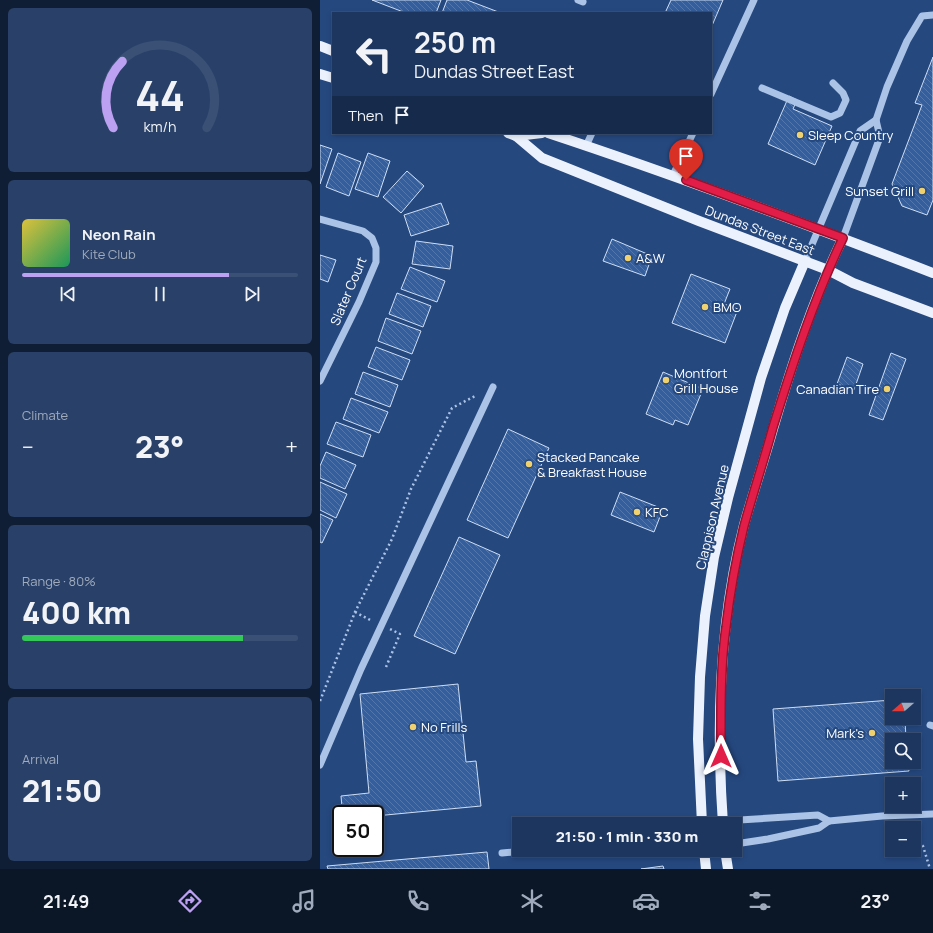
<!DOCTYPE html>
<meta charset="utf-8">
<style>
body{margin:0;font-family:Manrope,sans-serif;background:#294168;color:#f1f3f6;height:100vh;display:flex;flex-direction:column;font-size:15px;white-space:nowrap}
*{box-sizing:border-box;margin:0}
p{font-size:13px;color:#a0abbd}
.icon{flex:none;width:22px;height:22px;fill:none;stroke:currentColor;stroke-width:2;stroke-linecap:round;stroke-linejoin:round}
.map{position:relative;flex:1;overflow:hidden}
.drawer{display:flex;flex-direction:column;gap:8px;padding:8px;background:#0f1e34;width:320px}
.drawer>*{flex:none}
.banner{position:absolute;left:12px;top:12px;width:380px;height:122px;border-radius:0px;box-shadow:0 2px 6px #0003,0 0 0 1px #3a5074;background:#1c365f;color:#f1f3f6;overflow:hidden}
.needle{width:26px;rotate:250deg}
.controls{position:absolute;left:565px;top:689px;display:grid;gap:8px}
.controls a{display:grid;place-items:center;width:36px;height:36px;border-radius:0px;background:#1c365f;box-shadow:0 2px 6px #0003,0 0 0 1px #3a5074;font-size:20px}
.speed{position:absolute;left:12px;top:805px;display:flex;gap:8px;font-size:20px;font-weight:700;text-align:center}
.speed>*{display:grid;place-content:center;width:52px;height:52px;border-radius:50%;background:#1c365f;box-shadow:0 2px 6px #0003,0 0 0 1px #3a5074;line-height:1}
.speed .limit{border:2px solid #111;border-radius:6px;background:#fff;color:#111}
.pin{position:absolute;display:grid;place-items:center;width:34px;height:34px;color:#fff;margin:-41px -17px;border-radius:50% 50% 50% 0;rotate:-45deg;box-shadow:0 0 4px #0007}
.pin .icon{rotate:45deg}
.me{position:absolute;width:44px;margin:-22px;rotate:0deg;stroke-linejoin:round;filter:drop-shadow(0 0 3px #0008)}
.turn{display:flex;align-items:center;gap:14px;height:84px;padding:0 16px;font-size:18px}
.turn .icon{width:52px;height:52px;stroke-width:2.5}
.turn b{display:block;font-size:28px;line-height:34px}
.then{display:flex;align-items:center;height:38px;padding:0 16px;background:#0003;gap:8px;font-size:15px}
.big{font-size:30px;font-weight:800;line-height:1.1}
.drawer .card{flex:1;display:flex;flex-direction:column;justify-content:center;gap:6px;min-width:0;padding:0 14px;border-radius:6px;background:#294168}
.drawer .dial{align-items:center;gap:0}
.dial svg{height:104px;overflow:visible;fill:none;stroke:#3a5074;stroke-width:7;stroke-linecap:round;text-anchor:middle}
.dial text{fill:#f1f3f6;stroke:none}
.song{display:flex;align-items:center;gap:12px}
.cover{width:48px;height:48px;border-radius:6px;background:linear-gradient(135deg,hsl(50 70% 55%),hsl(150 70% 35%))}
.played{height:4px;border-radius:2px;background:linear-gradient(90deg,#bca0f2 75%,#3a5074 75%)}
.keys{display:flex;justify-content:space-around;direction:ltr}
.heat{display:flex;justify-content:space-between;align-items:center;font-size:22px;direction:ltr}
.charge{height:6px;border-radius:3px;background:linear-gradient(90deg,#34c759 80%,#3a5074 0)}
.trip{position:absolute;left:192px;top:817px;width:230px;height:40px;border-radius:0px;background:#1c365f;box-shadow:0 2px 6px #0003,0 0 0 1px #3a5074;font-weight:800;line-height:40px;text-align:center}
.tab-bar{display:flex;height:64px;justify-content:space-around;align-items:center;background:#0b1626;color:#a0abbd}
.tab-bar .icon{width:28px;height:28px}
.tab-bar .selected{color:#bca0f2}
.tab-bar b{font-size:18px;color:#f1f3f6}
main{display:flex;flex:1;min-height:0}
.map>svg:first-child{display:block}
</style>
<main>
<section class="drawer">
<div class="card dial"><svg viewBox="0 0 100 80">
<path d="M14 69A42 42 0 1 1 86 69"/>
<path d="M14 69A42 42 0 0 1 21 18" stroke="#bca0f2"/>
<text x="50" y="56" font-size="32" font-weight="700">44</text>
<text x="50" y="72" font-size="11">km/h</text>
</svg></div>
<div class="card">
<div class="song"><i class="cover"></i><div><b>Neon Rain</b><p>Kite Club</p></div></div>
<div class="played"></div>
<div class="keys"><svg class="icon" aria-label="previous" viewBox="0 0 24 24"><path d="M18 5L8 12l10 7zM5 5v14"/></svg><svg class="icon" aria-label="pause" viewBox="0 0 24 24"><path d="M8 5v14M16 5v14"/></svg><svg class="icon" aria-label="next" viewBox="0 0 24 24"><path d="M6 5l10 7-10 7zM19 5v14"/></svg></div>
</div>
<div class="card"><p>Climate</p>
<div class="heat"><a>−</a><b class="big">23°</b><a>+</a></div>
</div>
<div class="card"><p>Range · 80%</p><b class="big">400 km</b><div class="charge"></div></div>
<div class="card"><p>Arrival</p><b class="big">21:50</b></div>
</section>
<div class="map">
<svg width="613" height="869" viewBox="0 0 613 869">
<defs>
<pattern id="building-back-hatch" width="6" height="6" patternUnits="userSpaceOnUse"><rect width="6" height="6" fill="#355e9c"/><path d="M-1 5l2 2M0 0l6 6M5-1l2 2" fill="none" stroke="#5376ab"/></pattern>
</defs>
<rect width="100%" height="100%" fill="#25487f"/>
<g fill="url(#building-back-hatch)" stroke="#cedef5">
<path d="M 52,0 L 121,0 L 116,13 L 86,13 Z"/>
<path d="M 127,0 L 147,0 L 181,13 L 122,13 Z"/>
<path d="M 351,0 L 403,0 L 391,28 L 391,13 L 345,13 Z"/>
<path d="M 613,57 L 613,200 L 607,215 L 582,206 L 572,184 L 602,105 L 595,103 Z"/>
<path d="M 469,96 L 477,100 L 473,109 L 512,126 L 495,165 L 448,144 Z"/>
<path d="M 0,145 L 12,149 L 0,184 Z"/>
<path d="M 18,153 L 41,162 L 29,196 L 6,187 Z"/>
<path d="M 48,153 L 70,161 L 58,197 L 35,189 Z"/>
<path d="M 87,171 L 104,186 L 81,213 L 63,197 Z"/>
<path d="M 121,203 L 129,224 L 91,236 L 84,215 Z"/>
<path d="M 292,239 L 332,256 L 325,276 L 283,261 Z"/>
<path d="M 96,241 L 133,246 L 130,269 L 92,264 Z"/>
<path d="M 0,255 L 16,260 L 8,282 L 0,279 Z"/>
<path d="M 90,267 L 125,281 L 117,302 L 81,289 Z"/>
<path d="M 371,274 L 410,289 L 404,304 L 418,309 L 405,343 L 352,323 Z"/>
<path d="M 77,293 L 111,306 L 103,327 L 69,314 Z"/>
<path d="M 66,318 L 101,331 L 92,354 L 58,341 Z"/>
<path d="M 56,347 L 90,360 L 82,380 L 48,367 Z"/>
<path d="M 571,353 L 586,359 L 563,420 L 549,415 Z"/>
<path d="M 527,357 L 543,364 L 534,390 L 517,384 Z"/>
<path d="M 43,372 L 78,385 L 70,407 L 35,394 Z"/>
<path d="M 343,372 L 383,389 L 368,425 L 355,420 L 353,425 L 326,414 Z"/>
<path d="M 31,398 L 68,412 L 59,433 L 23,419 Z"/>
<path d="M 16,422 L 51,435 L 43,457 L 7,444 Z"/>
<path d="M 188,429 L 229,448 L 188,538 L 147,520 Z"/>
<path d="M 6,452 L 36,465 L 25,489 L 0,478 L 0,466 Z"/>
<path d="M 0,482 L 27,494 L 16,518 L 0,510 Z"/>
<path d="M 300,492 L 343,509 L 334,532 L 291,515 Z"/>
<path d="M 0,514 L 13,520 L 2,543 L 0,542 Z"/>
<path d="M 139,537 L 180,555 L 135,654 L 94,636 Z"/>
<path d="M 138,684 L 146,762 L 156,761 L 161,806 L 55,816 L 55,814 L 21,814 L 21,822 L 17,822 L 15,807 L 22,807 L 21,796 L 49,793 L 40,694 Z"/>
<path d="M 572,700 L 572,718 L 585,718 L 586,740 L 572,740 L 572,762 L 588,762 L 589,771 L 458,781 L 453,709 Z"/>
<path d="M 167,852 L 169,869 L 8,869 L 7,866 Z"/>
<path d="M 343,866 L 344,869 L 321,869 Z"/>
</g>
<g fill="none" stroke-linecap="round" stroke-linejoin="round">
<g stroke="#abc3e6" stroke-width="2.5" stroke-dasharray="2 3" stroke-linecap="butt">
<path d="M 35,612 L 52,621"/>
<path d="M 66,667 L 80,634 L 70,629"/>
<path d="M 0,701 L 35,612 L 72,539 L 91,489 L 132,408 L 157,395"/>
<path d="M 594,840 L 603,846 L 610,869"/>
</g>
<g stroke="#abc3e6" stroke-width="7">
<path d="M 258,0 L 263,2"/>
<path d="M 442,88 L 511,117 L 520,113 L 526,100 L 523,93 L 513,83"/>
<path d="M 391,94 L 434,0"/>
<path d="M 266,146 L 272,133"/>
<path d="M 353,175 L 373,133"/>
<path d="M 0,219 L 43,231 L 52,238 L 56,248 L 56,262 L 39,302 L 0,381"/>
<path d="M 523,238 L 560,137 L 556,120 L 567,87 L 587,41 L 602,16 L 613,15"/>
<path d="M 485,261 L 540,131 L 556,120"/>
<path d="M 610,725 L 613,726"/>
<path d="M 0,765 L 41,669 L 173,387"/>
<path d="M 381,824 L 403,821 L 498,815 L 509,821"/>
<path d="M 415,844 L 448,839 L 499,828 L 509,821 L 562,816 L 613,814"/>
<path d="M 182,853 L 216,850"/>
</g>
<g stroke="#ecf2fd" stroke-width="10">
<path d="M 0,46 L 13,51"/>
<path d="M 0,74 L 13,78"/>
<path d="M 188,133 L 196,136 L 222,158 L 379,221 L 508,270 L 533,283 L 613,313"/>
<path d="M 228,133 C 358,176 485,224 613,273"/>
<path d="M 196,136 L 222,133"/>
<path d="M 382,824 L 378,739 L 380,677 L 385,616 L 394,557 L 408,498 L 441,378 L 465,308 L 485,261"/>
<path d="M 403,824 C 396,725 399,622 424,525 C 433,493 444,461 453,429 C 472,364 493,299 523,238"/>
<path d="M 384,850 L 386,869"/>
<path d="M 405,850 L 408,869"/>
</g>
</g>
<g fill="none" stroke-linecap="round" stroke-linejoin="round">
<defs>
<path id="route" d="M 366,180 L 523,238 C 494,299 473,363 453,427 C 444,460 433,493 424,526 C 416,559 410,593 406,627 C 400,669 401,713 401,756"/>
</defs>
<use href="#route" stroke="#92132f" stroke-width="10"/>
<use href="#route" stroke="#e11d48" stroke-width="7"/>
</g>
<g fill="#efd170" stroke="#25487f" stroke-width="1.5">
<circle cx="480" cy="135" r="4"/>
<circle cx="602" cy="191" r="4"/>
<circle cx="308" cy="258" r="4"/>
<circle cx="385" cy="307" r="4"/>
<circle cx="346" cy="380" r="4"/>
<circle cx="567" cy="389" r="4"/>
<circle cx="209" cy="464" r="4"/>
<circle cx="317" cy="512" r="4"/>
<circle cx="93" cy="727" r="4"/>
<circle cx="552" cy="733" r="4"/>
</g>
<g text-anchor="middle" stroke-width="4" stroke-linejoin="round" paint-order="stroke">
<g font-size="13" fill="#fff" stroke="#25487f" text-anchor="start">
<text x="488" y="140">Sleep Country</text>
<text x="594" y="196" text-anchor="end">Sunset Grill</text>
<text x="316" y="263">A&amp;W</text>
<text x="393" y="312">BMO</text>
<text x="354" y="378">Montfort<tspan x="354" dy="15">Grill House</tspan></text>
<text x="559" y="394" text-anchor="end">Canadian Tire</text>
<text x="217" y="462">Stacked Pancake<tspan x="217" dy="15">&amp; Breakfast House</tspan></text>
<text x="325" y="517">KFC</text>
<text x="101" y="732">No Frills</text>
<text x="544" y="738" text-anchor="end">Mark's</text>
</g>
<g font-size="13" fill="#fff" stroke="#25487f">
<text transform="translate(440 230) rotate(21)" y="5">Dundas Street East</text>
<text transform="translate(28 291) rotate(-67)" y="5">Slater Court</text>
<text transform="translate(392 517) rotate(-77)" y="5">Clappison Avenue</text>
</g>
</g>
</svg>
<div class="controls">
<a><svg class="needle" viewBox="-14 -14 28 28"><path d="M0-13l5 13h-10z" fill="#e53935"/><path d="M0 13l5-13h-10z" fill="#a0abbd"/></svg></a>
<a><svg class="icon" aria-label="search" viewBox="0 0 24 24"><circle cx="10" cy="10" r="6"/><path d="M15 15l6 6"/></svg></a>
<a>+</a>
<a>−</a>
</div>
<div class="speed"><div class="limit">50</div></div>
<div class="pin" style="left:366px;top:180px;background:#d93025"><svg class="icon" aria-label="arrive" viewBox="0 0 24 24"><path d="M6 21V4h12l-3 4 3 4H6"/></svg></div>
<svg class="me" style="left:401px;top:756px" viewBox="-20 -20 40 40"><path d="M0-17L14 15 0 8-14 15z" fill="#e11d48" stroke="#fff" stroke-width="4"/></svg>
<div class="trip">21:50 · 1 min · 330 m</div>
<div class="banner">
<div class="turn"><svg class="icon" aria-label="left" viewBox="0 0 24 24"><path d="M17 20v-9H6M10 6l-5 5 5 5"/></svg><div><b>250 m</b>Dundas Street East</div></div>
<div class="then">Then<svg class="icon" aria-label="arrive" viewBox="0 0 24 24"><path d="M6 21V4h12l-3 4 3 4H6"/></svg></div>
</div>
</div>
</main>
<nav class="tab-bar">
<b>21:49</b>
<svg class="icon selected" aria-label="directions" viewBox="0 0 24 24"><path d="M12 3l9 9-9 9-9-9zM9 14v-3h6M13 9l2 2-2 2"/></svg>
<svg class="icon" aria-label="music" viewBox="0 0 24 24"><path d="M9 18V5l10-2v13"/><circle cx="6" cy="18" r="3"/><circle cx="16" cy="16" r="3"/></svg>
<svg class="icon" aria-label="phone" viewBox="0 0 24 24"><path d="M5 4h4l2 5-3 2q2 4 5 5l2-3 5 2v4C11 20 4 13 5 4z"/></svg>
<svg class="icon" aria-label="climate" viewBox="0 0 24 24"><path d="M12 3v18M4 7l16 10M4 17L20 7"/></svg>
<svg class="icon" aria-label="car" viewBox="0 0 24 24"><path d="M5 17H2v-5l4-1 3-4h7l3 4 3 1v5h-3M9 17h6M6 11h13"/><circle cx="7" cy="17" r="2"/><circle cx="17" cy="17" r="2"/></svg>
<svg class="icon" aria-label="filters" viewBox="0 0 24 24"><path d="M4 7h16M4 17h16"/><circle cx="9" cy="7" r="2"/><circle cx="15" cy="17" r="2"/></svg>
<b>23°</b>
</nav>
